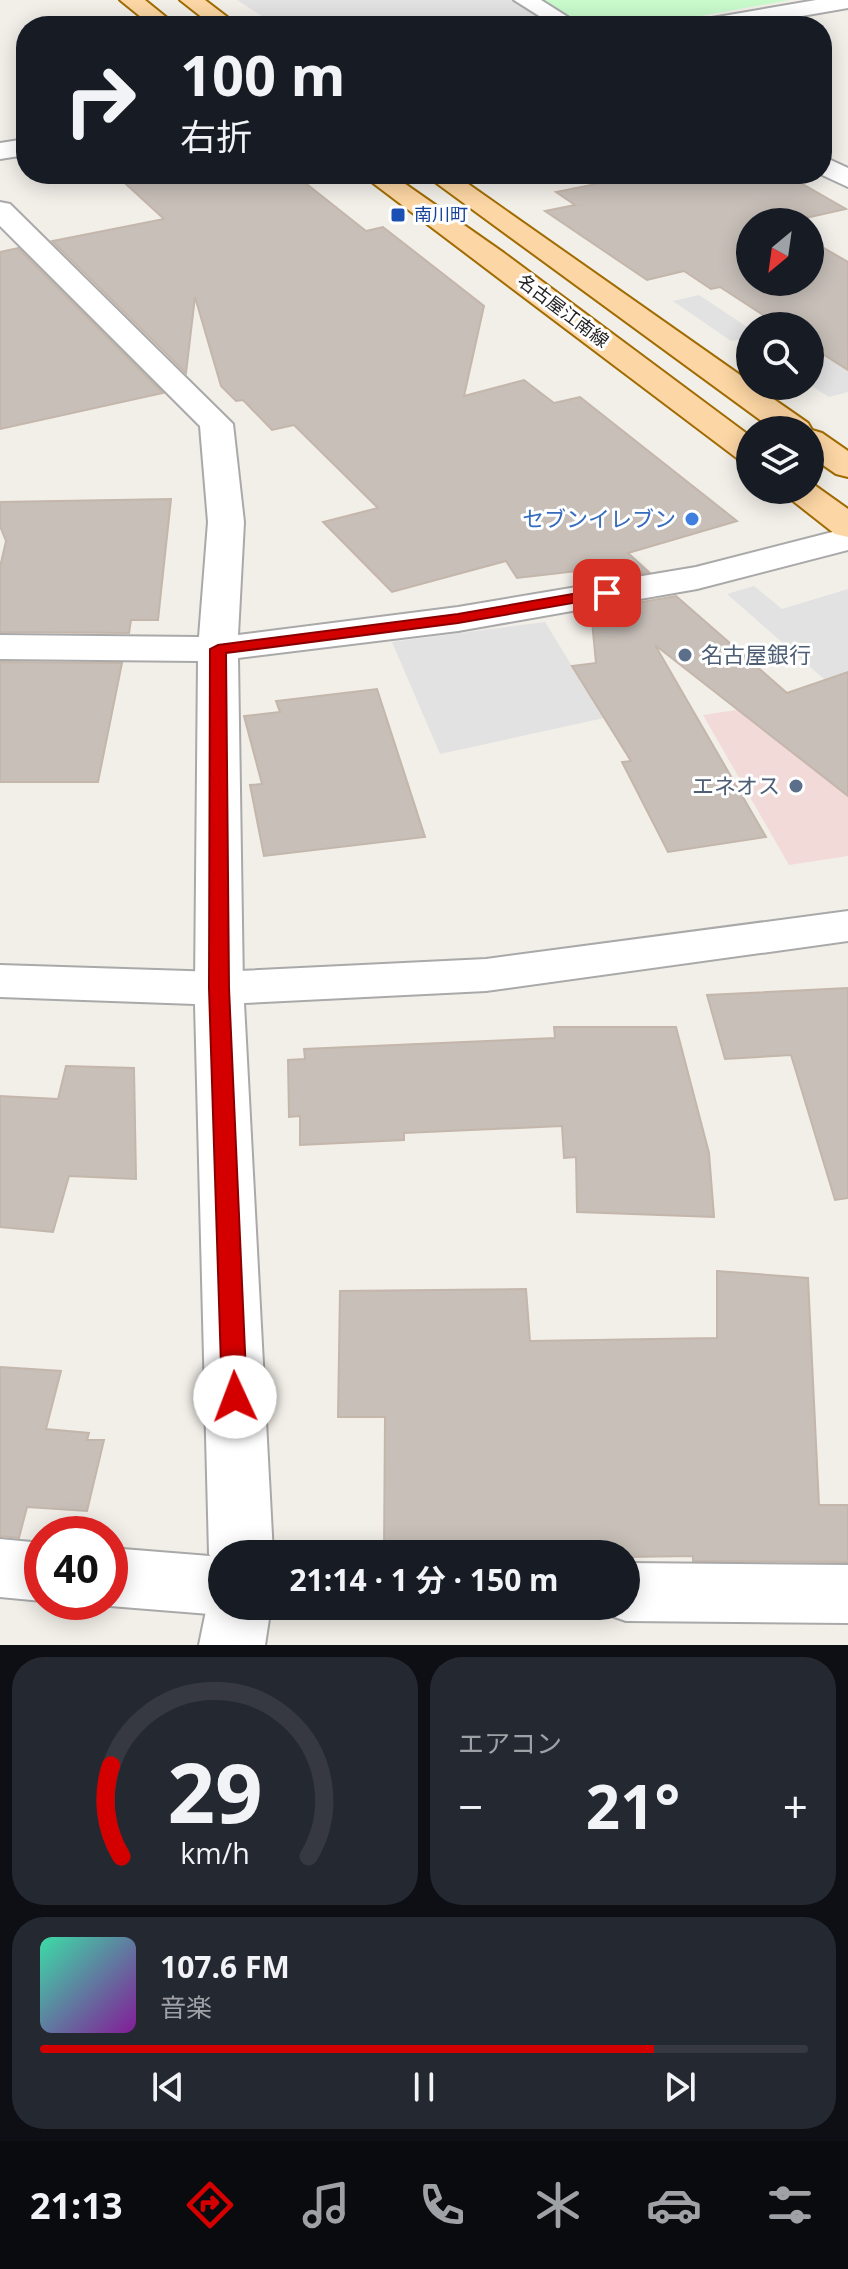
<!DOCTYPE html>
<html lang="ja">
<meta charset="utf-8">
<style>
body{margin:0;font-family:"Open Sans","Noto Sans JP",sans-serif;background:#242831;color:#f1f3f6;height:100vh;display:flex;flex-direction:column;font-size:30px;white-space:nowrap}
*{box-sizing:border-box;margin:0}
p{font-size:26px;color:#9ea1a6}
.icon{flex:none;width:44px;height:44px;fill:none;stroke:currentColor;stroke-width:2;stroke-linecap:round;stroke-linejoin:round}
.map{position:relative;height:1645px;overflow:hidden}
.side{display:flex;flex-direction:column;gap:12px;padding:12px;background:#0d0f14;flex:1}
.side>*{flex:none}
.top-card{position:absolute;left:16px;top:16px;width:816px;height:168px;border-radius:32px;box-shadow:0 4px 20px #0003;background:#171b24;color:#f1f3f6;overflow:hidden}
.needle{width:52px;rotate:209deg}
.fabs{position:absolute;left:736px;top:208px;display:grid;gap:16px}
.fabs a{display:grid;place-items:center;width:88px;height:88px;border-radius:50%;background:#171b24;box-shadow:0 4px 20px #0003;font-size:40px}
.speed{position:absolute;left:24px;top:1516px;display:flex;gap:16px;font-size:40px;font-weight:700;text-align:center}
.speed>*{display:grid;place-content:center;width:104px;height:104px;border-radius:50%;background:#171b24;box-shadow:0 4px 20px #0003;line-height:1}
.speed .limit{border:12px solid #d22;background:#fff;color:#111}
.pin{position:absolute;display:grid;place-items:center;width:68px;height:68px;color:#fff;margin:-34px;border-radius:16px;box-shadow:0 4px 12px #0006}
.me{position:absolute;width:88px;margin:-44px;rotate:358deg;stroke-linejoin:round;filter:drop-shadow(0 0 6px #0008)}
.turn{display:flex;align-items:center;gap:28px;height:168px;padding:0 32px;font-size:36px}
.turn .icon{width:104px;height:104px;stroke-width:2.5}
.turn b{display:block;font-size:56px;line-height:68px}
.big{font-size:60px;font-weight:700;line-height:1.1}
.side .tile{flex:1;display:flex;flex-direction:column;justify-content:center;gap:12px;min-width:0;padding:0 28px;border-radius:32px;background:#242831}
.side .dial{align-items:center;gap:0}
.dial svg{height:208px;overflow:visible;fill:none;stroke:#363941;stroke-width:7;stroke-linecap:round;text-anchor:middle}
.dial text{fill:#f1f3f6;stroke:none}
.song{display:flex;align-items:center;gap:24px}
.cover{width:96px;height:96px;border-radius:12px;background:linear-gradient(135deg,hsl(160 70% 55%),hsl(290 70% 35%))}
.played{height:8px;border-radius:4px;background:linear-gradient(90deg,#d40000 80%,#363941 80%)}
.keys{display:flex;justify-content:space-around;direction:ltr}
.heat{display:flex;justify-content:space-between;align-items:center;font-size:44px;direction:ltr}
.side .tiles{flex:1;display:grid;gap:12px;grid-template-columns:1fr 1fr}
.tile:last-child{grid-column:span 2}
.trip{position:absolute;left:208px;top:1540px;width:432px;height:80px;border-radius:40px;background:#171b24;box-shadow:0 4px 20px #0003;font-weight:700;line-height:80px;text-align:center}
.tabs{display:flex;height:128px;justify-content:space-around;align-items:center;background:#090b0e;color:#9ea1a6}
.tabs .icon{width:56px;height:56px}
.tabs .selected{color:#d40000}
.tabs b{font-size:36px;color:#f1f3f6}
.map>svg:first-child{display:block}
</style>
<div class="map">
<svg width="848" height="1645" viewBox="0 0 848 1645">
<rect width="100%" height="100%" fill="#f2efe9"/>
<path fill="#f2dad9" d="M 848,674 L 848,856 L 789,865 L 703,715 L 749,708 Z"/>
<path fill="#c8facc" d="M 541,0 L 789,0 L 646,26 L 587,26 Z"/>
<g fill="#e2e2e2">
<path d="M 237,0 L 514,0 L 560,26 L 277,26 Z"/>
<path d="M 699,295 L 750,329 L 750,337 L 731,341 L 673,301 Z"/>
<path d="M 848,348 L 848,392 L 829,397 L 810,385 L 810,358 Z"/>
<path d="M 754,586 L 782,609 L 848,589 L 848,672 L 824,679 L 727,594 Z"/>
<path d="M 545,622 L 604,718 L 440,754 L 392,642 Z"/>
</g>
<g fill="#c7bfb8" stroke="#c4b6ab" stroke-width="2">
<path d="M 115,174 L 294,174 L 366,231 L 383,227 L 484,306 L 464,396 L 524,380 L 554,403 L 580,397 L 737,521 L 628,553 L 649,572 L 587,582 L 586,570 L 517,578 L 506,561 L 392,592 L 323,522 L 378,508 L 294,425 L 272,430 L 243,400 L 236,401 L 221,386 L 195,297 L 186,373 L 52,241 L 164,219 Z"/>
<path d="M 646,174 L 785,174 L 846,209 L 788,222 L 750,222 L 750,282 L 810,282 L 810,240 L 848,262 L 848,370 L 810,346 L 810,326 L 780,326 L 720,287 L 711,289 L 684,271 L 647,280 L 545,211 L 575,205 L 556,192 Z"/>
<path d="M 18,248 L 163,393 L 0,429 L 0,252 Z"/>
<path d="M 171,499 L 158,620 L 131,620 L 129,633 L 0,632 L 0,567 L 6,541 L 0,526 L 0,502 Z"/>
<path d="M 676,596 L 787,693 L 848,672 L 848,796 L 655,645 L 766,837 L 668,852 L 622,762 L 631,761 L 572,666 L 596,663 L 591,611 Z"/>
<path d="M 0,662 L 122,663 L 98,782 L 0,782 Z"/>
<path d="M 377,689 L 425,837 L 264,856 L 250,785 L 262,784 L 244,716 L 280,712 L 276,701 Z"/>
<path d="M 848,988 L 848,1198 L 835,1200 L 791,1055 L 725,1059 L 707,995 Z"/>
<path d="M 554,1027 L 676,1027 L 709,1153 L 714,1217 L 577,1212 L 576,1157 L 564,1158 L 562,1126 L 404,1133 L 404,1140 L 300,1145 L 300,1116 L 289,1117 L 288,1060 L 305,1059 L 304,1049 L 555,1038 Z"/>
<path d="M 66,1066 L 134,1068 L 136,1179 L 69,1176 L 53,1232 L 0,1227 L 0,1096 L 58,1099 Z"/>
<path d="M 717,1271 L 808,1278 L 819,1505 L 848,1505 L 848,1562 L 693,1561 L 693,1556 L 626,1557 L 626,1554 L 384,1554 L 385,1417 L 338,1417 L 340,1291 L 526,1289 L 530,1341 L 717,1338 Z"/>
<path d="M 0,1367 L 61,1371 L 46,1429 L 89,1433 L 87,1440 L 104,1440 L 87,1511 L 27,1507 L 19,1538 L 0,1536 Z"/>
</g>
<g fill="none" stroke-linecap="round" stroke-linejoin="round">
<defs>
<g id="minor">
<path d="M 514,0 L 541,0 L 582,26 L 555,26 Z"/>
<path d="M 26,139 L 26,155 L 0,159 L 0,143 Z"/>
<path d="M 822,156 L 848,168 L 848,187 L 820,174 Z"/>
<path d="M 0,202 L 10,204 L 233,424 L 244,522 L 238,635 L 458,607 L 696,567 L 848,528 L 848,550 L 697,589 L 458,631 L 238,658 L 243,988 L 236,1000 L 219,1004 L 202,1000 L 195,988 L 198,661 L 0,659 L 0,635 L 199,637 L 208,522 L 200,426 L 0,226 Z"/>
<path d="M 0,1539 L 42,1543 L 42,1601 L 0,1597 Z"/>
<path d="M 110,1548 L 222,1557 L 222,1606 L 245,1606 L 222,1615 L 110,1606 L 100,1602 L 110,1602 Z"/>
<path d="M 626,1563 L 848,1565 L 848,1623 L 626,1621 L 603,1613 L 600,1606 L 626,1606 Z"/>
</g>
<g id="tertiary">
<path d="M 816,0 L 848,0 L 848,8 L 744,26 L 695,26 L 698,21 L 706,19 Z"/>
<path d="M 848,911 L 848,941 L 486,991 L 244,1003 L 273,1554 L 222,1554 L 222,1575 L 219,1574 L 209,1554 L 195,1004 L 0,997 L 0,965 L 219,972 L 486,959 Z"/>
<path d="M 222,1583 L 222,1606 L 271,1606 L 265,1645 L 199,1645 L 207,1606 L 216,1585 Z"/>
</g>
<g id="primary">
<path d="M 120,0 L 145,0 L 177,26 L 152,26 Z"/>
<path d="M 180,0 L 205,0 L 239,26 L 213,26 Z"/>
<path d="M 361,174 L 391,174 L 504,253 L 750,436 L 750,462 L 738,459 Z"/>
<path d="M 424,174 L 454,174 L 750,382 L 750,386 L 755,386 L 808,423 L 812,430 L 822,433 L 848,451 L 848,477 L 836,474 L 810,456 L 810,430 L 774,430 Z"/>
<path d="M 810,482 L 848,509 L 848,537 L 835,534 L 788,497 L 782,490 L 810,490 Z"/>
</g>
</defs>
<use href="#minor" stroke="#a9a9a9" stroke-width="4"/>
<use href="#tertiary" stroke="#a9a9a9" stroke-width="4"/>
<use href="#primary" stroke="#a06b00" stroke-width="4"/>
<use href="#minor" fill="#fff" fill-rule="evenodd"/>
<use href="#tertiary" fill="#fff" fill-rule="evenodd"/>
<use href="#primary" fill="#fcd6a4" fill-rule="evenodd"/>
</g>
<path fill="#d40000" stroke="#8a0000" stroke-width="2" d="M 607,588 L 613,590 L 613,596 L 458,623 L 226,653 L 229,988 L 247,1397 L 243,1404 L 235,1407 L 226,1404 L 222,1397 L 209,988 L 210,649 L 218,645 L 458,614 Z"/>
<rect fill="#1a4fb4" stroke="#fff" stroke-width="3" x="390" y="207" width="16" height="16" rx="4"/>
<circle fill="#3f7fe0" stroke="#fff" stroke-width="3" cx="692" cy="519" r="8"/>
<g fill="#5c6f8a" stroke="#fff" stroke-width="3">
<circle cx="685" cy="655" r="8"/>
<circle cx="796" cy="786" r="8"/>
</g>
<g text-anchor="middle" stroke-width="6" stroke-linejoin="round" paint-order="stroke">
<g font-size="18" fill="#164399" stroke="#fff" text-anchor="start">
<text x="414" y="221">南川町</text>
</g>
<g font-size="18" fill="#222" stroke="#fff">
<text transform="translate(563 311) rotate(37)" y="6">名古屋江南線</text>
</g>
<g font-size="22" fill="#366cbe" stroke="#fff" text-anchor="end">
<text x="676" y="527">セブンイレブン</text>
</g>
<g font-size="22" fill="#4e5e75" stroke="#fff" text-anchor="start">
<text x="701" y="663">名古屋銀行</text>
<text x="780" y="794" text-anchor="end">エネオス</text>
</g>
</g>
</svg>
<div class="fabs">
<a><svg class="needle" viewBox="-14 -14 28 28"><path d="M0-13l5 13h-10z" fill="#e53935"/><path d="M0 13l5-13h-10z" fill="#9ea1a6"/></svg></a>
<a><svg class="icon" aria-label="search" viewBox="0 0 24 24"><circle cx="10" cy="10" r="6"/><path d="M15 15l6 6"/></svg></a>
<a><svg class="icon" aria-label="layers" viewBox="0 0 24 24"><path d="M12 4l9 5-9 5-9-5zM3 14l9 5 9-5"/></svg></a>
</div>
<div class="speed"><div class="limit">40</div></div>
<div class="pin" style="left:607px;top:593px;background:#d93025"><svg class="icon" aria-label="arrive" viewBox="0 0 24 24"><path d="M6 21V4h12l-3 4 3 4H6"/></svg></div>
<svg class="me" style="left:235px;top:1397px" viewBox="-20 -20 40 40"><circle r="19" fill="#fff"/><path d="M0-13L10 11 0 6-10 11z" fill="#d40000"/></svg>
<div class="trip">21:14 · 1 分 · 150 m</div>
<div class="top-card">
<div class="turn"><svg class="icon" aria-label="right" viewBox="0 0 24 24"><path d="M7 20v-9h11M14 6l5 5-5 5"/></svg><div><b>100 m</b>右折</div></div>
</div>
</div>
<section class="side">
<div class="tiles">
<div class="tile dial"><svg viewBox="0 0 100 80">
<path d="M14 69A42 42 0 1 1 86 69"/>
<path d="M14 69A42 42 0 0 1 10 34" stroke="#d40000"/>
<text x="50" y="56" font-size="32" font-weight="700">29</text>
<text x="50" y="72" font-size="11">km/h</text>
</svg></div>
<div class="tile"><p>エアコン</p>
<div class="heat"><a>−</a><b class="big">21°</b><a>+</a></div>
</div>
<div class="tile">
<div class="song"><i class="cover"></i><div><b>107.6 FM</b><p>音楽</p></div></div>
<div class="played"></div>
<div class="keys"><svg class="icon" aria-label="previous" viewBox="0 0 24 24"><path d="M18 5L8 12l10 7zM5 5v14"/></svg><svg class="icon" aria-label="pause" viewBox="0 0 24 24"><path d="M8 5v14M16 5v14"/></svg><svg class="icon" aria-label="next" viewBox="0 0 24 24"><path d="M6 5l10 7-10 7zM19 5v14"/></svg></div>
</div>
</div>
</section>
<nav class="tabs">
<b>21:13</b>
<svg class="icon selected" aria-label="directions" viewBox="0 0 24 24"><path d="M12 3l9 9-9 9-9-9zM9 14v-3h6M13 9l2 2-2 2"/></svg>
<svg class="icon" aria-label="music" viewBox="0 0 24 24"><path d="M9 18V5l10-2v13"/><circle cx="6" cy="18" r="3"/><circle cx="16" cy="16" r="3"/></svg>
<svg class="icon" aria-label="phone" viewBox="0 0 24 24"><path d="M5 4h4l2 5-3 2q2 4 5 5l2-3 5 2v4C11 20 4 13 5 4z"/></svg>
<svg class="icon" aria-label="climate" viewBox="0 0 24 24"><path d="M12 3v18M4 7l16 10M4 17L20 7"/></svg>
<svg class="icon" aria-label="car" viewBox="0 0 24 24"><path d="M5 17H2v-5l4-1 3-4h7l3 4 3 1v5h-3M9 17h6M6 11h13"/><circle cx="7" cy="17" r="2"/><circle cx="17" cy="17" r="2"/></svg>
<svg class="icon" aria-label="filters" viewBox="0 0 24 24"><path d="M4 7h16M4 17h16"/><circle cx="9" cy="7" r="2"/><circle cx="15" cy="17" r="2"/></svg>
</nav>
